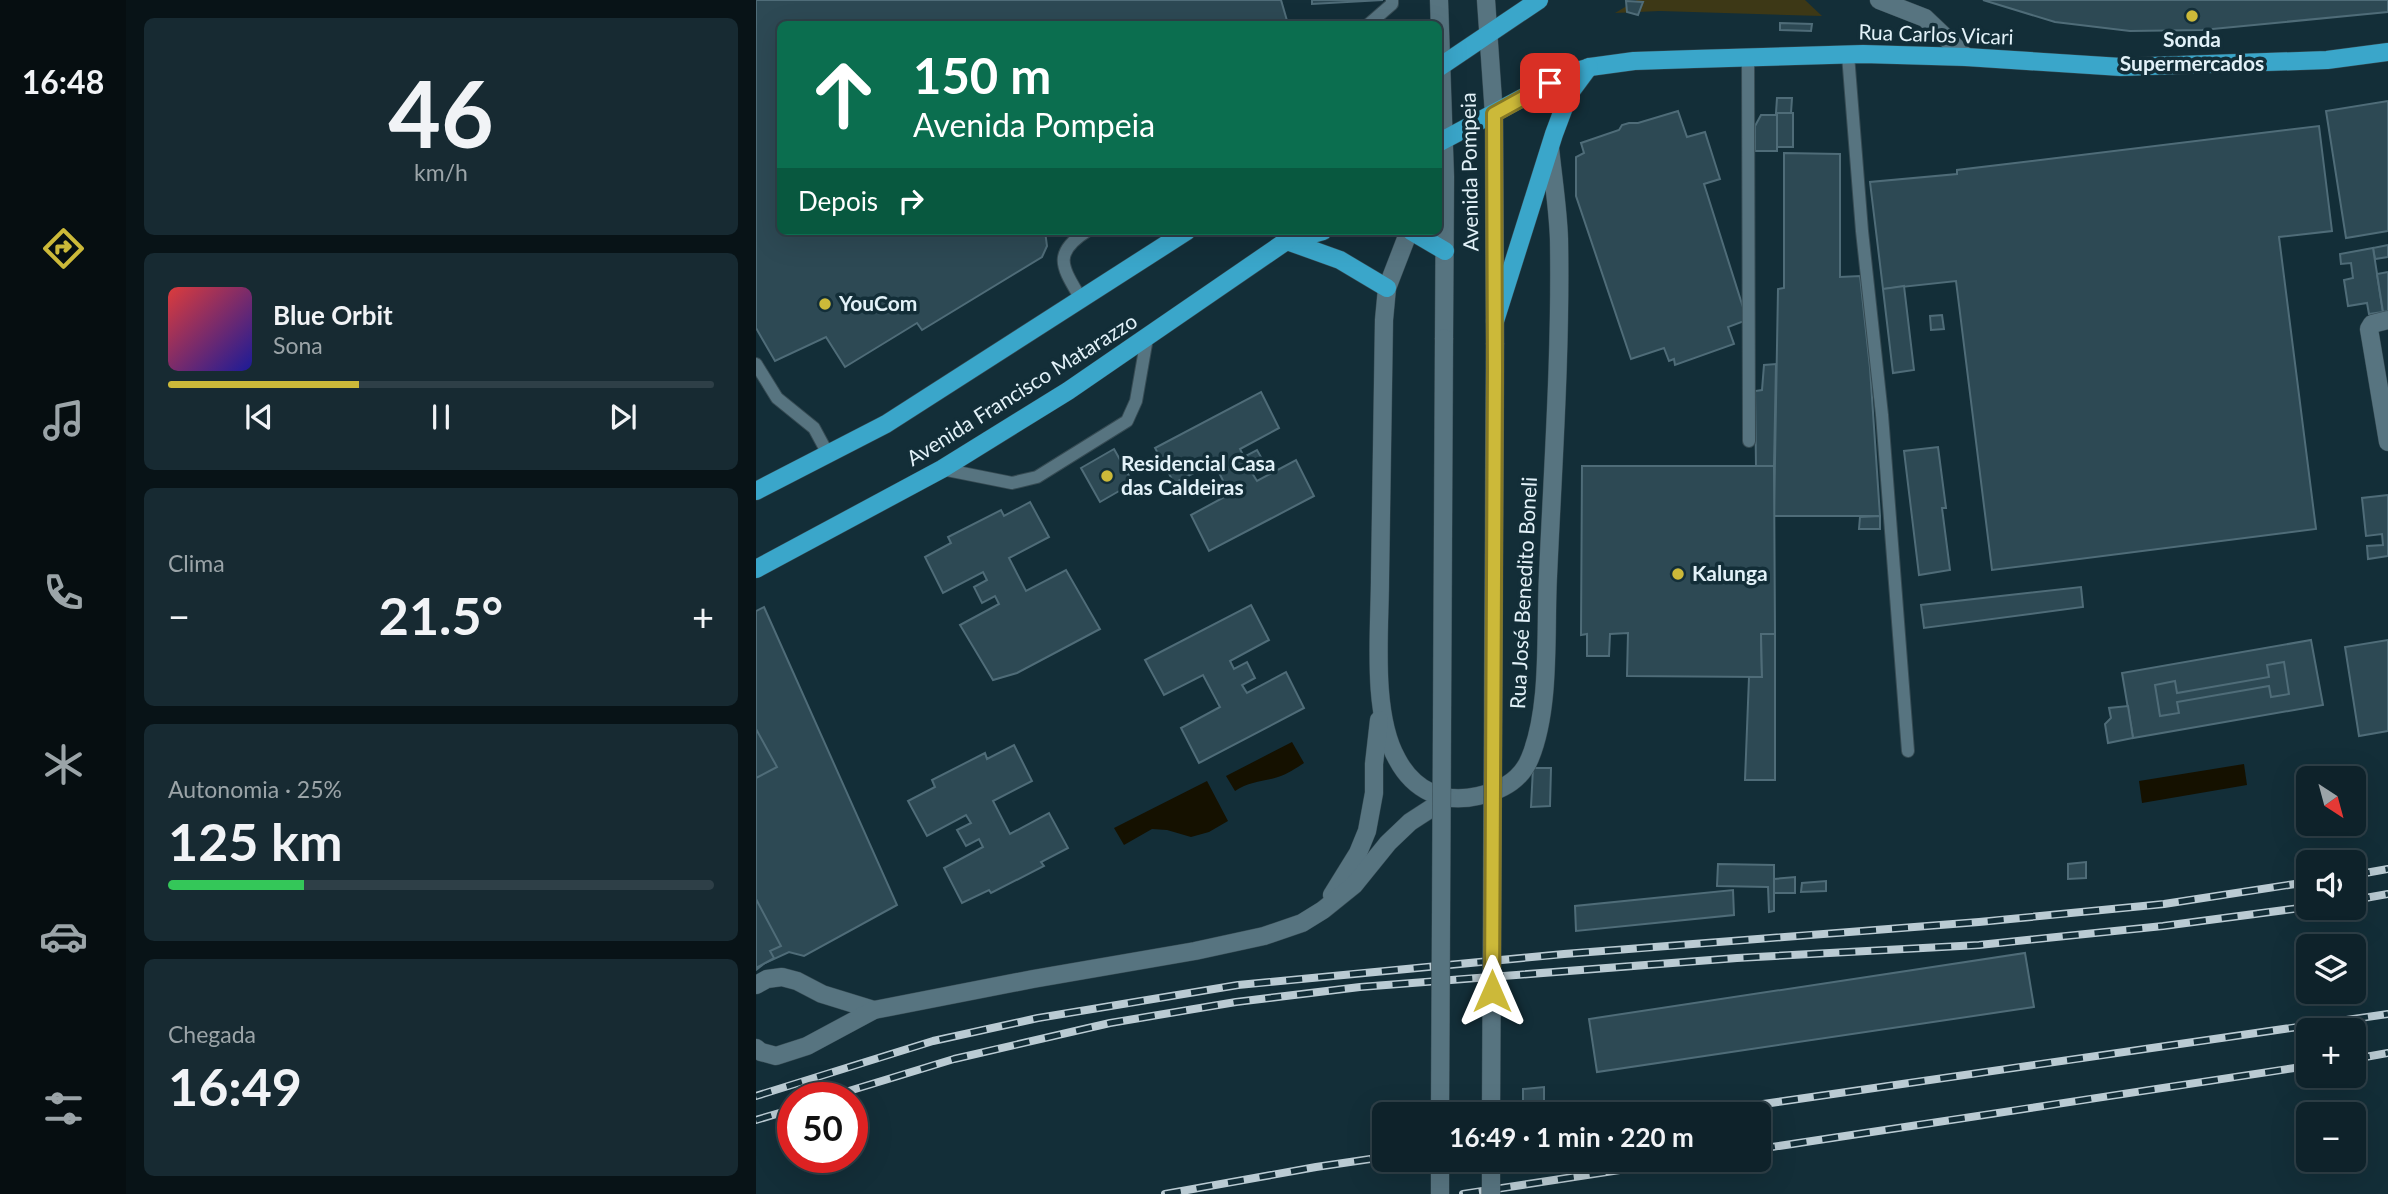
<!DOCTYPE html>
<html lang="pt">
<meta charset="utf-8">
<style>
body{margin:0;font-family:Lato,sans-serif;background:#172a32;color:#f1f3f6;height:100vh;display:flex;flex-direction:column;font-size:26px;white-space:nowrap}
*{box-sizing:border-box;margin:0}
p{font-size:23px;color:#9ba4a8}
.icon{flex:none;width:38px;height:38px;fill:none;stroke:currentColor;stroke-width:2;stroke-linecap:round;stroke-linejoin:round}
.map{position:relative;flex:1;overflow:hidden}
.panel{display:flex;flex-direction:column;gap:18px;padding:18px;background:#081317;width:630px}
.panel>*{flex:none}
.banner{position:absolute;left:21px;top:21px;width:665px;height:214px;border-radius:10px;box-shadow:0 7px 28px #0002,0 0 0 2px #2e3f47;background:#0b6e4f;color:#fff;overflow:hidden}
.needle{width:46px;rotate:144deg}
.buttons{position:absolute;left:1540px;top:766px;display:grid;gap:14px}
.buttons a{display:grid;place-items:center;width:70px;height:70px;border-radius:10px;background:#0e222a;box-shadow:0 7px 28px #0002,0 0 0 2px #2e3f47;font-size:35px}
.speed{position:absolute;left:21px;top:1082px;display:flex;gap:14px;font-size:35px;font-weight:700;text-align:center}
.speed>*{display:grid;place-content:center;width:91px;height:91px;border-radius:50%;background:#0e222a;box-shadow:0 7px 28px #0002,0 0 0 2px #2e3f47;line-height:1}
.speed .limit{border:10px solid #d22;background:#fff;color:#111}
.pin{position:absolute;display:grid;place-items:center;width:60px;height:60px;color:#fff;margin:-30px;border-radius:14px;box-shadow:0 4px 10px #0006}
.me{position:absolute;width:77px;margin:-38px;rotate:0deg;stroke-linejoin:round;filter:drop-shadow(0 0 5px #0008)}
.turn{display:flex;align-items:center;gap:24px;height:147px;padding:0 21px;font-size:32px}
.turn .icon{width:91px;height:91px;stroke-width:2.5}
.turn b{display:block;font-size:49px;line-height:60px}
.then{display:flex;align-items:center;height:66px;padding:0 21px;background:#0003;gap:14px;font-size:26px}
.big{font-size:52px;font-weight:700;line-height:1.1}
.panel .tile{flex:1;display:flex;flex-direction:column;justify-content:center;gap:10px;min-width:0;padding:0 24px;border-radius:10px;background:#172a32}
.panel .dial{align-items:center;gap:0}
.dial b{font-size:91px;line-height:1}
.song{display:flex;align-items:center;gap:21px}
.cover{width:84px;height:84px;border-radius:10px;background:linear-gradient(135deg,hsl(0 70% 55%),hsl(240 70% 35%))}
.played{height:7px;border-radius:4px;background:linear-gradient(90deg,#ccb939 35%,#2e3f47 35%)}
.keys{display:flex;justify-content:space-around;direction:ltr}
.heat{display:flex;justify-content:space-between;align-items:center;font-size:38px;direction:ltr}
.charge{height:10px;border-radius:5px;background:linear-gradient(90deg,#34c759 25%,#2e3f47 0)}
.trip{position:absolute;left:616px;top:1102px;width:399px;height:70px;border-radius:10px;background:#0e222a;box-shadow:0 7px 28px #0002,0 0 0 2px #2e3f47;font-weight:700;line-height:70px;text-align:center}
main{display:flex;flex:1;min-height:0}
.tabs{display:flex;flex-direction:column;width:126px;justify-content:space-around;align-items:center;background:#060e11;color:#9ba4a8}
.tabs .icon{width:49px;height:49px}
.tabs .active{color:#ccb939}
.tabs b{font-size:32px;color:#f1f3f6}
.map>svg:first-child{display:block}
</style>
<main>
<nav class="tabs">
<b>16:48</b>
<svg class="icon active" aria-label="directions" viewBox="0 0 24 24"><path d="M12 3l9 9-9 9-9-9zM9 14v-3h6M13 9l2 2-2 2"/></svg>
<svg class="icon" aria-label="music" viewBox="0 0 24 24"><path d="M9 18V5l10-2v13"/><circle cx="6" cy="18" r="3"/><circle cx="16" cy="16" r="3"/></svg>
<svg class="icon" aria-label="phone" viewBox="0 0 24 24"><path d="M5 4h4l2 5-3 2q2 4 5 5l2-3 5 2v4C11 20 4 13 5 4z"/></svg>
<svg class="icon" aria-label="climate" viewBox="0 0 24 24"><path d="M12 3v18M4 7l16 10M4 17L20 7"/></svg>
<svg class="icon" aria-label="car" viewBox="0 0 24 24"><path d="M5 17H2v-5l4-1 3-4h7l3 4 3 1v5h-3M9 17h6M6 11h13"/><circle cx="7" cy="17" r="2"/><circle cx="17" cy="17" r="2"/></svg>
<svg class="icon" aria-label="filters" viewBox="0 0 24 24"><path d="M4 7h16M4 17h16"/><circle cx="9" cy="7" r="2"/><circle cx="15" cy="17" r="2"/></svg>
</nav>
<section class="panel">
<div class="tile dial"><b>46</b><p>km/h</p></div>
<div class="tile">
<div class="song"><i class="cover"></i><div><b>Blue Orbit</b><p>Sona</p></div></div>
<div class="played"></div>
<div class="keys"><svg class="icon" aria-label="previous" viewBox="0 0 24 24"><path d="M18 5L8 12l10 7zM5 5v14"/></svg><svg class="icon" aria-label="pause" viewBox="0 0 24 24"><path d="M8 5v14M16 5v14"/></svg><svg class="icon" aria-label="next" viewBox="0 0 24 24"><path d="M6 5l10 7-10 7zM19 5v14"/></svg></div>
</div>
<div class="tile"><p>Clima</p>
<div class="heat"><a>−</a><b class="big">21.5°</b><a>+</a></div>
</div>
<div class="tile"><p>Autonomia · 25%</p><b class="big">125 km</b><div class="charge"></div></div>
<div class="tile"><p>Chegada</p><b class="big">16:49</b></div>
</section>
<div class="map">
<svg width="1632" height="1194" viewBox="0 0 1632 1194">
<rect width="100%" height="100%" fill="#132e38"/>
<path fill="#3d3816" d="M 881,0 L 1049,0 L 1066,16 L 904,11 L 859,13 Z"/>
<g fill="#151100">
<path d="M 536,742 L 548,763 C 540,768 532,774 522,777 C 506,782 493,781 479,791 L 470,776 Z"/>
<path d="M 1488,764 L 1491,785 L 1386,803 L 1383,781 Z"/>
<path d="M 451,781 L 472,821 L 453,832 L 435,837 L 411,830 L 396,829 L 368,845 L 358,828 Z"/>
</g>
<g fill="#2d4954" stroke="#4f6c78" stroke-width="2">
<path d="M 0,0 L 525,0 L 532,24 L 24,24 L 24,231 L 289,231 L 291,246 L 286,257 L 166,330 L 161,323 L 89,367 L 70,337 L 19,361 L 0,328 Z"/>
<path d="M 556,0 L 627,0 L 556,4 Z"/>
<path d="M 1227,0 L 1632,0 L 1632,12 L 1446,30 L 1374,31 L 1299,22 Z"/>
<path d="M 870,1 L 887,2 L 882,15 L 871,12 Z"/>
<path d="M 1024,23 L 1056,24 L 1055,31 L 1024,30 Z"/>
<path d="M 1021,98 L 1036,98 L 1035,113 L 1020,113 Z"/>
<path d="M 1632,101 L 1632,231 L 1590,238 L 1570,111 Z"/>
<path d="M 922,111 L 931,137 L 949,132 L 964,179 L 948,184 L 991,320 L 972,327 L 978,344 L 919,365 L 918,359 L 913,361 L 908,348 L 875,359 L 820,196 L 820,157 L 828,153 L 825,143 L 863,130 L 866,125 L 873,123 L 882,123 Z"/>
<path d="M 1020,113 L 1037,113 L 1037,147 L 1021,147 Z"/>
<path d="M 1005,115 L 1021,115 L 1021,151 L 999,151 L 999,126 Z"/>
<path d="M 1563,126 L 1576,231 L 1523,237 L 1560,529 L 1236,570 L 1200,281 L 1127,289 L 1114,182 L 1201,174 L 1201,170 Z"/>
<path d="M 1028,153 L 1084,154 L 1084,277 L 1104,276 L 1114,368 L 1124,516 L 1018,516 L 1022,289 L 1028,288 Z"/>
<path d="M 1632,245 L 1632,257 L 1619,259 L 1617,248 Z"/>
<path d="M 1617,248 L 1627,312 L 1613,314 L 1611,303 L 1592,306 L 1588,280 L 1597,278 L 1595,263 L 1585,264 L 1584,254 Z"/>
<path d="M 1632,272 L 1632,311 L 1627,312 L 1621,274 Z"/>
<path d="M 1148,286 L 1158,370 L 1137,373 L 1127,289 Z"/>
<path d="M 1186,315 L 1188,329 L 1175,330 L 1174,316 Z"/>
<path d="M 1020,364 L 1018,466 L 1000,466 L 999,391 L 1006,390 L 1008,365 Z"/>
<path d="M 505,392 L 523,428 L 484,449 L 488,457 L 501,450 L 510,466 L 496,473 L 501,481 L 540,460 L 558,496 L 453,551 L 435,515 L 474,494 L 458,463 L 418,483 L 399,448 Z"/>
<path d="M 1182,447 L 1190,508 L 1186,508 L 1194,570 L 1163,575 L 1148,451 Z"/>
<path d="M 358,449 L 377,483 L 344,502 L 325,468 Z"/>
<path d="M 826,466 L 1018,466 L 1019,634 L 1005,634 L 1006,677 L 871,676 L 872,633 L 854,634 L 853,656 L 831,656 L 831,634 L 825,635 Z"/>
<path d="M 1632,495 L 1632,556 L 1612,559 L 1611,546 L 1627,545 L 1626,534 L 1610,536 L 1606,498 Z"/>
<path d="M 274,502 L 293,537 L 253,558 L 270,591 L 310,570 L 344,629 L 261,673 L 237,680 L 204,625 L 243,604 L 239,596 L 226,603 L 218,587 L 231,580 L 227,572 L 187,593 L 169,557 L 195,543 L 192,537 L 245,510 L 248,516 Z"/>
<path d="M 1124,516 L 1124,529 L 1103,529 L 1104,517 Z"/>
<path d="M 1325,587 L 1327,607 L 1168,628 L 1165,605 Z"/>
<path d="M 495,605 L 513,640 L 474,661 L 478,669 L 491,662 L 499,678 L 486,685 L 491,693 L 530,672 L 548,708 L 443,763 L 425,728 L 464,707 L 447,675 L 408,695 L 389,660 Z"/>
<path d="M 8,607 L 141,905 L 48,956 L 33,952 L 9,963 L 0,970 L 0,611 Z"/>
<path d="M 1005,634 L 1019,634 L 1019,780 L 989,780 L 993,677 L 1006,677 Z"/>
<path d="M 1555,640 L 1567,705 L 1377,738 L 1366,673 Z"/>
<path d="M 1632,640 L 1632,731 L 1603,736 L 1589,647 Z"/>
<path d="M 1528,662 L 1533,694 L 1515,697 L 1513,686 L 1421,702 L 1423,713 L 1404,716 L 1399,685 L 1419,681 L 1421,693 L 1513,677 L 1511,665 Z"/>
<path d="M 1372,706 L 1377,738 L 1352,743 L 1349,724 L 1355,718 L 1353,708 Z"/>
<path d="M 0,729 L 21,767 L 0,778 Z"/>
<path d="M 258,745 L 276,781 L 237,801 L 254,834 L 293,813 L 312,848 L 285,862 L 288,866 L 235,893 L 233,890 L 206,903 L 188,868 L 227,847 L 223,839 L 210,846 L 201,830 L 215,823 L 210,815 L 171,836 L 152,801 L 179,787 L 176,780 L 229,753 L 231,759 Z"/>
<path d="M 777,768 L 795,768 L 794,806 L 775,807 Z"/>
<path d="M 1330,862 L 1330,878 L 1312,879 L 1312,864 Z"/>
<path d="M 962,864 L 1018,865 L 1018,911 L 1013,912 L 1012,887 L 961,886 Z"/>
<path d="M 1039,877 L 1039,893 L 1018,893 L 1018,879 Z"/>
<path d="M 1070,881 L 1070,891 L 1045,892 L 1046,883 Z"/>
<path d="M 977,890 L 978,915 L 820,931 L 819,906 Z"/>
<path d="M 0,899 L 25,946 L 14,951 L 18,958 L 0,968 Z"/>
<path d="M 1269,953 L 1278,1007 L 841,1072 L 833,1019 Z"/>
<path d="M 788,1087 L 788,1101 L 767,1104 L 767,1089 Z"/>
</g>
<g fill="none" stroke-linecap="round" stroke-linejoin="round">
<defs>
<g id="lane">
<path d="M 613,24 L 636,4 L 636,0"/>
<path d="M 1092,55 L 1106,231 L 1126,415 L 1152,751"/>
<path d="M 992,58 L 993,441"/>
<path d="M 325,299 C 307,268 295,254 331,231"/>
<path d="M 0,364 L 21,398 L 58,428 L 72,454"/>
<path d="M 186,469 L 256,483 L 281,477 L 371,421 L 380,401 L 391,338"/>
</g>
<g id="street">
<path d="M 653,231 L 631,288 L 628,320 C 627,406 625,492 624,578 C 624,629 615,713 641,759 C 658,791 687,804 722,796 C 745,791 765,781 774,758 C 795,707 789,632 792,576 C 797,464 805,352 803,239 C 802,209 797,178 794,148"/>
<path d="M 1632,320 L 1616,324 L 1613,329 L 1632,442"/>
<path d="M 576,895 L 602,853 L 611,831 L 618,793 L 618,764 L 623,720"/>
<path d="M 0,985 L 11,979 L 26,977 L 41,981 L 66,994 L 118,1010"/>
<path d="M 0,1048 L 5,1052 L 20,1056 L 51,1046 L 118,1010 L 277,979 L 439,951 L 508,936 L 546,923 L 567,910 L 598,885 L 632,843 L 654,822 L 691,798"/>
</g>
<g id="secondary">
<path d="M 683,0 L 689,177 L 688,338"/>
<path d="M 730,0 L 738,115 L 739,343"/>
<path d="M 1123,0 L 1169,18 L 1210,57"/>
<path d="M 684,1194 L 684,1160"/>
</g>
<g id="primary">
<path d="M 682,68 L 783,0"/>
<path d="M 682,143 L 811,74 L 834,67 L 878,61 L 938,59 L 1107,54 L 1210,57 L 1365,67 L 1571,60 L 1632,52"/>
<path d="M 655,231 L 689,251"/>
<path d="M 535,240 L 567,231"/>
<path d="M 531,241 L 584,260 L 631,288"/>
<path d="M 739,321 L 798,134 L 813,94 L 833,67"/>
<path d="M 0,491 L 130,424 L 431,231"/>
<path d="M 0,569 L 186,469 L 312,391 L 545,231"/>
</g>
</defs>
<use href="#lane" stroke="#364b53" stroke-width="14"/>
<use href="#street" stroke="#364b53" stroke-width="19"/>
<use href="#secondary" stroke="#364b53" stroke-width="19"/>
<use href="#primary" stroke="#364b53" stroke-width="19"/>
<use href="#lane" stroke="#577480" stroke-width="12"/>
<use href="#street" stroke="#577480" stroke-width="18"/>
<use href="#secondary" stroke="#577480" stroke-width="18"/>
<use href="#primary" stroke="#3aa6ca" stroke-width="18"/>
<defs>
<g id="rail">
<path d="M 1598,875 L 1632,869"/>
<path d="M 1598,900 L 1632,894"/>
<path d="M 1598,1059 L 1632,1053"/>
<path d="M 0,1096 L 177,1041 L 282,1018 L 482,985 L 808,954 L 1223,922 L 1408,904 L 1552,882"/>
<path d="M 73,1097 L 198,1059 L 354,1023 L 480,1002 L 604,987 L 981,958 L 1223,945 L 1407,926 L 1552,907"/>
<path d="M 931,1115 L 1632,1014"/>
<path d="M 0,1120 L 37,1109"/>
<path d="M 1003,1149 L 1552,1066"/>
<path d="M 409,1194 L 560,1167 L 628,1157"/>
<path d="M 707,1194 L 929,1160"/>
</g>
</defs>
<use href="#rail" stroke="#bacbd3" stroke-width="8"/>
<use href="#rail" stroke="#132e38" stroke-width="5" stroke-dasharray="16" stroke-linecap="butt"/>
<defs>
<g id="secondary-bridge">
<path d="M 684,1115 L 688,338"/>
<path d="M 735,1115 L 739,343"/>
<path d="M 735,1194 L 735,1160"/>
</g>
</defs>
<use href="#secondary-bridge" stroke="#364b53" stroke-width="19" stroke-linecap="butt"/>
<use href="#secondary-bridge" stroke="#577480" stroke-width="18"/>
</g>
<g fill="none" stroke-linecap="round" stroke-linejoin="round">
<defs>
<path id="route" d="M 736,991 L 739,370 L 738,114 L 794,83"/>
</defs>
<use href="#route" stroke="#857825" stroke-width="18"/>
<use href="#route" stroke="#ccb939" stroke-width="12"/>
</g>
<g fill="#ccb939" stroke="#132e38" stroke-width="2.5">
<circle cx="1436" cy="16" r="7"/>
<circle cx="69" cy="304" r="7"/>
<circle cx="351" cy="476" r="7"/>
<circle cx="922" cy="574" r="7"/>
</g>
<g text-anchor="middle" stroke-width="7" stroke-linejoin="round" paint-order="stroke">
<g font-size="21" fill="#e2f1f8" stroke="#132e38">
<text transform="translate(1180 35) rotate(2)" y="7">Rua Carlos Vicari</text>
<text transform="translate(714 172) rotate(-91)" y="7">Avenida Pompeia</text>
<text transform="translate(266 390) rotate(-32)" y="7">Avenida Francisco Matarazzo</text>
<text transform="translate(768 593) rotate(-87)" y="7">Rua José Benedito Boneli</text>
</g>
<g font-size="21" font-weight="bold" fill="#e2f1f8" stroke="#132e38" text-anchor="start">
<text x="1436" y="47" text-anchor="middle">Sonda<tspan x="1436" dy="24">Supermercados</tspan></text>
<text x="83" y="311">YouCom</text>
<text x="365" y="471">Residencial Casa<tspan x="365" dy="24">das Caldeiras</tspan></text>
<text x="936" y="581">Kalunga</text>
</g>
</g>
</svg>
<div class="buttons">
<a><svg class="needle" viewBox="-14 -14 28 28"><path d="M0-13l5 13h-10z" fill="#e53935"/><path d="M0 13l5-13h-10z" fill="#9ba4a8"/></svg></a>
<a><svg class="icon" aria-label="sound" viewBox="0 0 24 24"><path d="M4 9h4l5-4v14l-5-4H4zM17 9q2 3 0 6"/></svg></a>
<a><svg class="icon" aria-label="layers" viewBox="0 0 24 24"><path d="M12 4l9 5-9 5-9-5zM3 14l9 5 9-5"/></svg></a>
<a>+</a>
<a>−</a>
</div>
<div class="speed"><div class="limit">50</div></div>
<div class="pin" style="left:794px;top:83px;background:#d93025"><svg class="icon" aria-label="arrive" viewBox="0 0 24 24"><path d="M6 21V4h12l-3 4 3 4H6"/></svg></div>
<svg class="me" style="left:736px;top:991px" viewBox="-20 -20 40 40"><path d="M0-17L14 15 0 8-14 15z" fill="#ccb939" stroke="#fff" stroke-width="4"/></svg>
<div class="trip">16:49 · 1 min · 220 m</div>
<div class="banner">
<div class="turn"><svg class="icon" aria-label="ahead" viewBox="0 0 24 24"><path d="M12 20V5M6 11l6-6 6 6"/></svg><div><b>150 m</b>Avenida Pompeia</div></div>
<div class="then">Depois<svg class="icon" aria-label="right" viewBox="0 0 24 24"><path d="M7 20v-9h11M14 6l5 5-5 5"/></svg></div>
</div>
</div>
</main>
